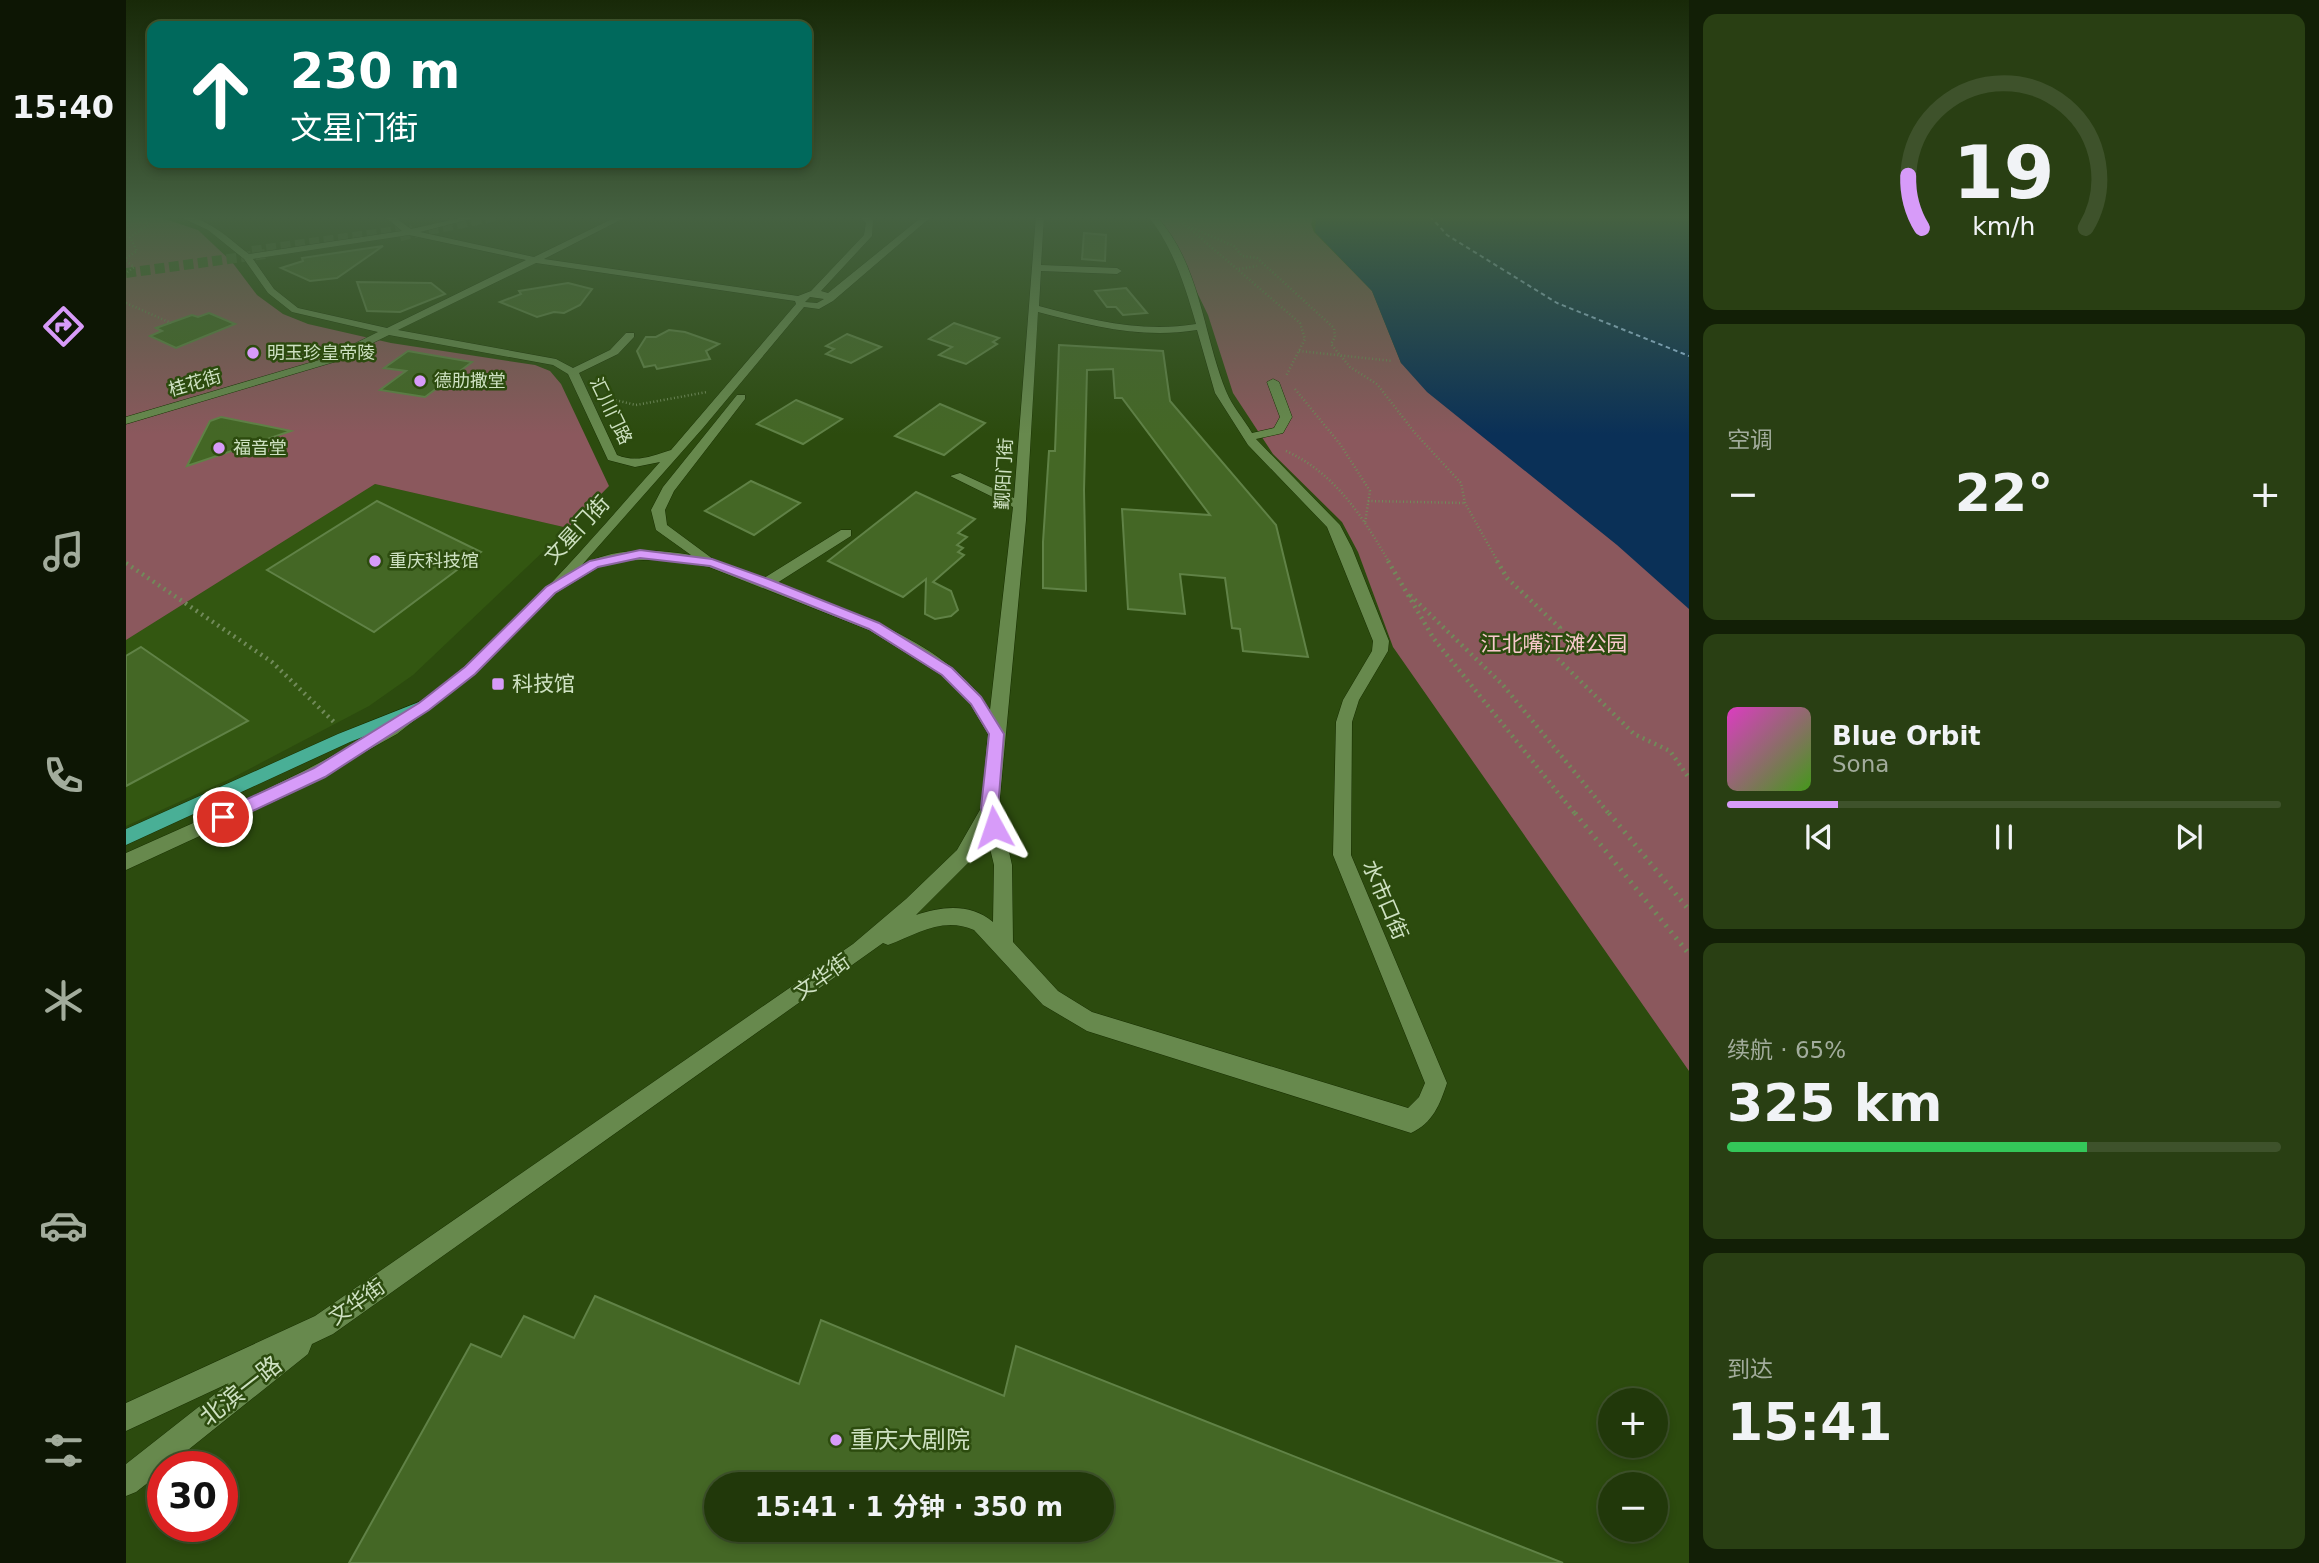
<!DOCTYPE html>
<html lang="zh">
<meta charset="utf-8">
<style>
body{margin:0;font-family:"DejaVu Sans","Noto Sans SC",sans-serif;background:#293f13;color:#f1f3f6;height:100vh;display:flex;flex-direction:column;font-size:26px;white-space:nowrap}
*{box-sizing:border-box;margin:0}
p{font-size:23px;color:#a2ac9c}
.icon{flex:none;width:38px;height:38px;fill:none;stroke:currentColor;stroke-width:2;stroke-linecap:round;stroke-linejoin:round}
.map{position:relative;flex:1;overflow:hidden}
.side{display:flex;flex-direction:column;gap:14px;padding:14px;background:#121f06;width:630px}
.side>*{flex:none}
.top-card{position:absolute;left:21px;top:21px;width:665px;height:147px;border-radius:14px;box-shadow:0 4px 10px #0003,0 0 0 2px #3e522b;background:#00695c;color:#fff;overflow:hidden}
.tools{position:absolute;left:1472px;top:1388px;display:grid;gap:14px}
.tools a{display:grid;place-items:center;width:70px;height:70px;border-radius:50%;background:#21380a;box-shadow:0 4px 10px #0003,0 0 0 2px #3e522b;font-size:35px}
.speed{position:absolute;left:21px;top:1451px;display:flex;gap:14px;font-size:35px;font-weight:700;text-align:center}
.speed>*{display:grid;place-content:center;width:91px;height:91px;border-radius:50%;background:#21380a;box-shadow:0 4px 10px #0003,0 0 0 2px #3e522b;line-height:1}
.speed .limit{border:10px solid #d22;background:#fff;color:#111}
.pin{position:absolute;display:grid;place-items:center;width:60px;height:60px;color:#fff;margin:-30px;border:4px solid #fff;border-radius:50%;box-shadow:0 2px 7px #0007}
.me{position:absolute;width:77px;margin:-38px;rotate:355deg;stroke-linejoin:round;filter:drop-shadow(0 0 5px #0008)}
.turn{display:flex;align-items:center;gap:24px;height:147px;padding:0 28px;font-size:32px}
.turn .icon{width:91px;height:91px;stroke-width:2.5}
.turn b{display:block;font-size:49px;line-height:60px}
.big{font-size:52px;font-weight:700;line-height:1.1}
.side .card{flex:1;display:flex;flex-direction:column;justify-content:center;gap:10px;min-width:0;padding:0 24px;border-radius:14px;background:#293f13}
.side .dial{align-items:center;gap:0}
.dial svg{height:182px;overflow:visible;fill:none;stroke:#3e522b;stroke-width:7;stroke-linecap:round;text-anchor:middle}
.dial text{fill:#f1f3f6;stroke:none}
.song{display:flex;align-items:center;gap:21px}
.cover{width:84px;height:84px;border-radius:10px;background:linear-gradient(135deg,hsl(310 70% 55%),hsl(100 70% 35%))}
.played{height:7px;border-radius:4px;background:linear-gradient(90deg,#d79bf9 20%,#3e522b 20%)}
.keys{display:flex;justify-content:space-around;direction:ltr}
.heat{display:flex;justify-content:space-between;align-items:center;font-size:38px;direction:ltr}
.charge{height:10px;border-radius:5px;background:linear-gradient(90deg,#34c759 65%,#3e522b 0)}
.trip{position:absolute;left:578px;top:1472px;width:410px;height:70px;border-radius:35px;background:#21380a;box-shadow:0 4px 10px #0003,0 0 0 2px #3e522b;font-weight:700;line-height:70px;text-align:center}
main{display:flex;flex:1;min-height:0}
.tabs{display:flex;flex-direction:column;width:126px;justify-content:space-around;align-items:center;background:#0d1604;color:#a2ac9c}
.tabs .icon{width:49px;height:49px}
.tabs .current{color:#d79bf9}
.tabs b{font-size:32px;color:#f1f3f6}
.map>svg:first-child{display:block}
</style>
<main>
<nav class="tabs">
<b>15:40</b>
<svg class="icon current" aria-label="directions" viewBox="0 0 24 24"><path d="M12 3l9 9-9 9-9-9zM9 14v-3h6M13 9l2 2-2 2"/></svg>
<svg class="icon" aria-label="music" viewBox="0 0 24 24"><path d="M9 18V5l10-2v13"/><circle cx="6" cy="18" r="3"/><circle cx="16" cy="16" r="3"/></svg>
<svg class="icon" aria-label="phone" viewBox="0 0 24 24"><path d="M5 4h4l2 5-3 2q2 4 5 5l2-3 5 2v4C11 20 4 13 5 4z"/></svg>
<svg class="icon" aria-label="climate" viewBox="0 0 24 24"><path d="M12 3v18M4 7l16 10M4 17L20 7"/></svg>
<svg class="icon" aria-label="car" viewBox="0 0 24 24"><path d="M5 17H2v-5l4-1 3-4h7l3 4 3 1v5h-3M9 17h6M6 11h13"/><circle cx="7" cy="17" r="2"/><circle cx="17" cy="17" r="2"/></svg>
<svg class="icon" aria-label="filters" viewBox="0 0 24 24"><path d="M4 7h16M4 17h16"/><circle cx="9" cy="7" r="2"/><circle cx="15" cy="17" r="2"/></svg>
</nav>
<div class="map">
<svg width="1563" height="1563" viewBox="0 0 1563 1563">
<rect width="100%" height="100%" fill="#2c4b0e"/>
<path fill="#335711" d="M 249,484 L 442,528 L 287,675 L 243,706 L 106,778 L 0,826 L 0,640 Z"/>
<g fill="#8b585d">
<path d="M 30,216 L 72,230 L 106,262 L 131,295 L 157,314 L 182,324 L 265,343 L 409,365 L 424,371 L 435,384 L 483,486 L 442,528 L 249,484 L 0,640 L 0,219 Z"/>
<path d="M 1021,216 L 1188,216 L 1185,224 L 1188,232 L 1246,291 L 1275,363 L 1318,385 L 1563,595 L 1563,1071 L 1267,647 L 1232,552 L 1216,522 L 1147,454 L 1107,393 L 1082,315 L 1065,280 L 1034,229 Z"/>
</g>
<path fill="#0a3057" d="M 1190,216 L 1563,216 L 1563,609 L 1491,545 L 1301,392 L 1275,363 L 1246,291 L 1189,232 Z"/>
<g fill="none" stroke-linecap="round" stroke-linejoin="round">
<path stroke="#99c1f1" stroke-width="2" stroke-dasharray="4.5 3.5" stroke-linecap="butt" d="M 1304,216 L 1321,235 L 1431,303 L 1563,356"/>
</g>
<g fill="#446725" stroke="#608246" stroke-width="2" fill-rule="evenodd">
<path d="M 958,233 L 980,235 L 979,261 L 956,259 Z"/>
<path d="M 257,246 L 211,278 L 184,281 L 155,268 L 177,261 L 176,258 Z"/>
<path d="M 231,282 L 305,283 L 319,294 L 274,312 L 241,311 Z"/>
<path d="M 442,283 L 466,289 L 454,305 L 438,313 L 428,312 L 411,317 L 374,302 L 395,294 L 393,291 Z"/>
<path d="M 1000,288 L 1021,313 L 997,315 L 990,307 L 981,307 L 969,291 Z"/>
<path d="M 83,313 L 109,324 L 50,348 L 24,336 L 36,331 L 30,328 L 66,315 L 72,317 Z"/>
<path d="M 828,323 L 873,338 L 867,342 L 871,344 L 840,364 L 813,355 L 826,347 L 803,339 Z"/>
<path d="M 543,330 L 559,332 L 593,344 L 580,351 L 584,359 L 531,369 L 529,365 L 518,367 L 511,351 L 520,337 L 530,337 Z"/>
<path d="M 721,334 L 755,347 L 725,363 L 700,354 L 708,349 L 700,346 Z"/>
<path d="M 933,345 L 1037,351 L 1044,401 L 1150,525 L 1182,657 L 1117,651 L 1114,629 L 1106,628 L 1099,578 L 1054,574 L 1059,614 L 1002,609 L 996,509 L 1084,515 L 996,398 L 989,398 L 987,369 L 961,370 L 958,490 L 960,591 L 917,588 L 917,542 L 923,451 L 929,451 Z"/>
<path d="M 282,351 L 346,362 L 299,397 L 254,390 L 280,371 L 258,368 Z"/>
<path d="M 670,400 L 716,419 L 677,444 L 631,424 Z"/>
<path d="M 814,404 L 859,423 L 818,455 L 769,436 Z"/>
<path d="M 95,417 L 165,431 L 61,466 L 84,421 Z"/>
<path d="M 625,481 L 674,503 L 628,535 L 579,511 Z"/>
<path d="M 790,492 L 849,519 L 832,533 L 841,537 L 831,545 L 837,548 L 832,552 L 838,555 L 807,582 L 825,591 L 832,610 L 825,616 L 809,619 L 799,614 L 800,579 L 777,597 L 702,561 Z"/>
<path d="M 251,501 L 355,552 L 248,632 L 141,570 Z"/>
<path d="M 15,647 L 122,721 L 0,786 L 0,656 Z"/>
<path d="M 469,1296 L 673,1384 L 695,1320 L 878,1396 L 890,1346 L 1437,1563 L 223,1563 L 345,1344 L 375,1357 L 398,1316 L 448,1338 ZM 590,1484 L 975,1484 L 975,1530 L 590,1530 Z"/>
</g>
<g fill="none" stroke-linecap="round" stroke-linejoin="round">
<g stroke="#446229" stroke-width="10" stroke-dasharray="10 4.5" stroke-linecap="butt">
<path d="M 274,236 L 371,216"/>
<path d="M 126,251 L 286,229"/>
<path d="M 0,273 L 139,254"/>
</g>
<defs>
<path id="minor" d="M 52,216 C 80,215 102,238 123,254 L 276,231 L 258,216 L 267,216 L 285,229 L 343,216 L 356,216 L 294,232 L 408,257 L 492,216 L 502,216 L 418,259 L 672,296 L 685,291 L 738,235 L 740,223 L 732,216 L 741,216 L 747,220 L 746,236 L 695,291 L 702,293 L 797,216 L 806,216 L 707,301 L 693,309 L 678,307 L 577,428 L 455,566 C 486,547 530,549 565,555 L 530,530 L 525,510 L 537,487 L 611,395 L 619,395 L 619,399 L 548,491 L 539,510 L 541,525 L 587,559 L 638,578 L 715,530 L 725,530 L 725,536 L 651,583 C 721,610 824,643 864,710 L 887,507 L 824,476 L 834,473 L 888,498 L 910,216 L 918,216 L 915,265 L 991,268 L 996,271 L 991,274 L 915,271 L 913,306 C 965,320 1016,333 1070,324 C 1059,286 1047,247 1022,216 L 1030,216 C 1074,263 1077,334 1100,391 C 1106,406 1118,419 1126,433 L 1148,428 L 1154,417 L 1141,382 L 1147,379 L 1153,382 L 1166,417 L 1157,433 L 1130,439 L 1214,525 L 1226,548 L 1263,641 L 1262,651 L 1233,700 L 1226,722 L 1225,855 L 1321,1083 C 1314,1104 1307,1123 1285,1133 L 961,1031 L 917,1005 L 848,930 C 817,916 791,934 762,945 L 757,943 L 207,1334 L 186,1344 L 182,1354 L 42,1466 L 37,1466 L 37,1471 L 10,1492 L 0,1496 L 0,1464 L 103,1383 L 0,1431 L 0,1403 L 189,1316 L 727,944 L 780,899 L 831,850 L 855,808 L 862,734 L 844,704 L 815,675 L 743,630 L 583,567 L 542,559 L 493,561 L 473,567 L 430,593 L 350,672 L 271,734 L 160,796 L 0,870 L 0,853 C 100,808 203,766 293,702 C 385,636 460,545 534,462 L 509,467 L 482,460 L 442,374 L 427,365 L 263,335 L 208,362 L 0,424 L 0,417 L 200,358 L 252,332 L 166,312 L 142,293 L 118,259 L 82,230 ZM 283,235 L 400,260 L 261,328 L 172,308 L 148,289 L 127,259 ZM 410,263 L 669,301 L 670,304 L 545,450 C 526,456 511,463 491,455 L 453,373 L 492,354 L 508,337 L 508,333 L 500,333 L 484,350 L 447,368 L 430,359 L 272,330 ZM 684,297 L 698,299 L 691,303 L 679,302 ZM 912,312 C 965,326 1016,339 1071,330 L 1089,393 L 1122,445 L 1201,527 L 1247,641 L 1246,651 L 1217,700 L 1210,722 L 1207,855 L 1299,1083 L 1293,1097 L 1282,1108 L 966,1012 L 932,991 L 887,942 L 886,865 L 873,808 L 900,520 ZM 860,832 L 868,865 L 867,922 C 845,903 816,906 790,915 L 845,860 Z"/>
<path id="major" d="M 298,700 L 306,706 L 304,710 L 224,742 L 0,845 L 0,829 L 212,734 Z"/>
</defs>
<use href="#minor" stroke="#182f01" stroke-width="1"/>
<use href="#major" stroke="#182f01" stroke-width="1"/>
<g stroke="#718a5a" stroke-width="2.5" stroke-dasharray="1 2.5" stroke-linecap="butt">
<path d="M 1049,216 L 1174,323 L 1179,339 L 1160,376"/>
<path d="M 0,219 L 23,224"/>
<path d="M 1066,228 L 1108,246 L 1116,256 L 1131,258 L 1208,328 L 1209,337 L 1205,344 L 1224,367 L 1251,384 L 1289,433 L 1335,483 L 1339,503 L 1372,562"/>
<path d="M 0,258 L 11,251 L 4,237 L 24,224"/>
<path d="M 0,261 L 8,267 L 0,273"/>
<path d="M 1113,269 L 1131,266"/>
<path d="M 0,303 L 45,323"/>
<path d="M 1173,351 L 1267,361"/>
<path d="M 1169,389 L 1214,444 L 1244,491 L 1239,523"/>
<path d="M 476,397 L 510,405 L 581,392"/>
<path d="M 1160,451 C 1209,473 1237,517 1263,562"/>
<path d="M 1242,501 L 1339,503"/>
</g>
<g stroke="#718a5a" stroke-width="4.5" stroke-dasharray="2 4.5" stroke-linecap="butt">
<path d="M 1262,561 L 1308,639 L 1450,815"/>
<path d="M 1371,561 L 1381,578 L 1434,628 L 1431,658 L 1508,734 L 1544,751 L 1563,778"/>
<path d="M 0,563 L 146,662 L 210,724"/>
<path d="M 1284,595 L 1376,684 L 1484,815"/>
</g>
<g stroke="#718a5a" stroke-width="5" stroke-dasharray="2 6" stroke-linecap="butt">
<path d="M 1449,813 L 1563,954"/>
<path d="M 1483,813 L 1563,910"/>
</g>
<use href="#minor" fill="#67894d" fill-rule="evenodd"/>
<use href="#major" fill="#49af96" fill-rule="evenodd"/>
</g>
<linearGradient id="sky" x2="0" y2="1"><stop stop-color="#182908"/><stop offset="0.5" stop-color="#456141"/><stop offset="1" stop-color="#456141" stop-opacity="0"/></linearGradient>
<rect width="1563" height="435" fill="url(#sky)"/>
<path fill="#d79bf9" stroke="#8c65a2" stroke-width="2" d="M 514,550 L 586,559 L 645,580 L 753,623 L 826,668 L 855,697 L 878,734 L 872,808 L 876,827 L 874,832 L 862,832 L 855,808 L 863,734 L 845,704 L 816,675 L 743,629 L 636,586 L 584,566 L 514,558 L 472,567 L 429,593 L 349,674 L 303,710 L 199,777 L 103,822 L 91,822 L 91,813 L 188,768 L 293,703 L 339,667 L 420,587 L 464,561 Z"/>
<g fill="#d79bf9" stroke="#2c4b0e" stroke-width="2.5">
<circle cx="127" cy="353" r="7"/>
<circle cx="294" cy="381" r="7"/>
<circle cx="93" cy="448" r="7"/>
<circle cx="249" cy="561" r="7"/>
<rect x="365" y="677" width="14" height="14" rx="3.5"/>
<circle cx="710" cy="1440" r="7"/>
</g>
<g text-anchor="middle" stroke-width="5" stroke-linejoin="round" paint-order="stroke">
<g font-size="18" fill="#cee1c2" stroke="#2c4b0e" text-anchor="start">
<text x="141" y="359">明玉珍皇帝陵</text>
<text x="308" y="387">德肋撒堂</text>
<text x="107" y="454">福音堂</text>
<text x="263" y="567">重庆科技馆</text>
</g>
<g font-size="18" fill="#cee1c2" stroke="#2c4b0e">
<text transform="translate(69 383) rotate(-16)" y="6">桂花街</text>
<text transform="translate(485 411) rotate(64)" y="6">汇川门路</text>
<text transform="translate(878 474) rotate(-87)" y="6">觐阳门街</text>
</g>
<g font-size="21" fill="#cee1c2" stroke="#2c4b0e">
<text transform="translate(451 530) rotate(-47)" y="7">文星门街</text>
<text transform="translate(1259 900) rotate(67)" y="7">水市口街</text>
<text transform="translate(696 977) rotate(-35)" y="7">文华街</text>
<text transform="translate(231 1302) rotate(-35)" y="7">文华街</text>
</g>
<g font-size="21" fill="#f8c9cc" stroke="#2c4b0e">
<text x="1428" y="651">江北嘴江滩公园</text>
</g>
<g font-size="21" fill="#cee1c2" stroke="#2c4b0e" text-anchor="start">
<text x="386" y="691">科技馆</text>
</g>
<g font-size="24" fill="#cee1c2" stroke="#2c4b0e">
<text transform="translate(115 1391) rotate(-38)" y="8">北滨一路</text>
</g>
<g font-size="24" fill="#cee1c2" stroke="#2c4b0e" text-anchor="start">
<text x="724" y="1448">重庆大剧院</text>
</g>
</g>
</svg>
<div class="tools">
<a>+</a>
<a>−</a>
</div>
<div class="speed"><div class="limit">30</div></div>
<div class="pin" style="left:97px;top:817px;background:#d93025"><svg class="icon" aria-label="arrive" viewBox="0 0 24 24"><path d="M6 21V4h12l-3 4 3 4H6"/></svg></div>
<svg class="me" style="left:868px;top:827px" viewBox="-20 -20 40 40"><path d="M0-17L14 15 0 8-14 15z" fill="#d79bf9" stroke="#fff" stroke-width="4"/></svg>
<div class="trip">15:41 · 1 分钟 · 350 m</div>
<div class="top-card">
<div class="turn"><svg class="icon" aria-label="ahead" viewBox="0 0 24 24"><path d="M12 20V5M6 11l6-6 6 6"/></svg><div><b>230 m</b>文星门街</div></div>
</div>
</div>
<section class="side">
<div class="card dial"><svg viewBox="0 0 100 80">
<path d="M14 69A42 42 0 1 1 86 69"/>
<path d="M14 69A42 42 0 0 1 8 46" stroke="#d79bf9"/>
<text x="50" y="56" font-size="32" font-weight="700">19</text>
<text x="50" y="72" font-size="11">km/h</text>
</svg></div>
<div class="card"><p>空调</p>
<div class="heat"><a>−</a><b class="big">22°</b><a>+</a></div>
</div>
<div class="card">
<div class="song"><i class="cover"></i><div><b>Blue Orbit</b><p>Sona</p></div></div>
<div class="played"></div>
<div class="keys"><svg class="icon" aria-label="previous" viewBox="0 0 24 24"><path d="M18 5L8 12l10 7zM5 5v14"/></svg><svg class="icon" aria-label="pause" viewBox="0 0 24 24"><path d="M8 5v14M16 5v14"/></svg><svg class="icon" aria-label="next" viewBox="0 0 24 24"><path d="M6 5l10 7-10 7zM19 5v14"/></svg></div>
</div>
<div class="card"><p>续航 · 65%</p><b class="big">325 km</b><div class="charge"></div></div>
<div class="card"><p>到达</p><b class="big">15:41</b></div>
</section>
</main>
